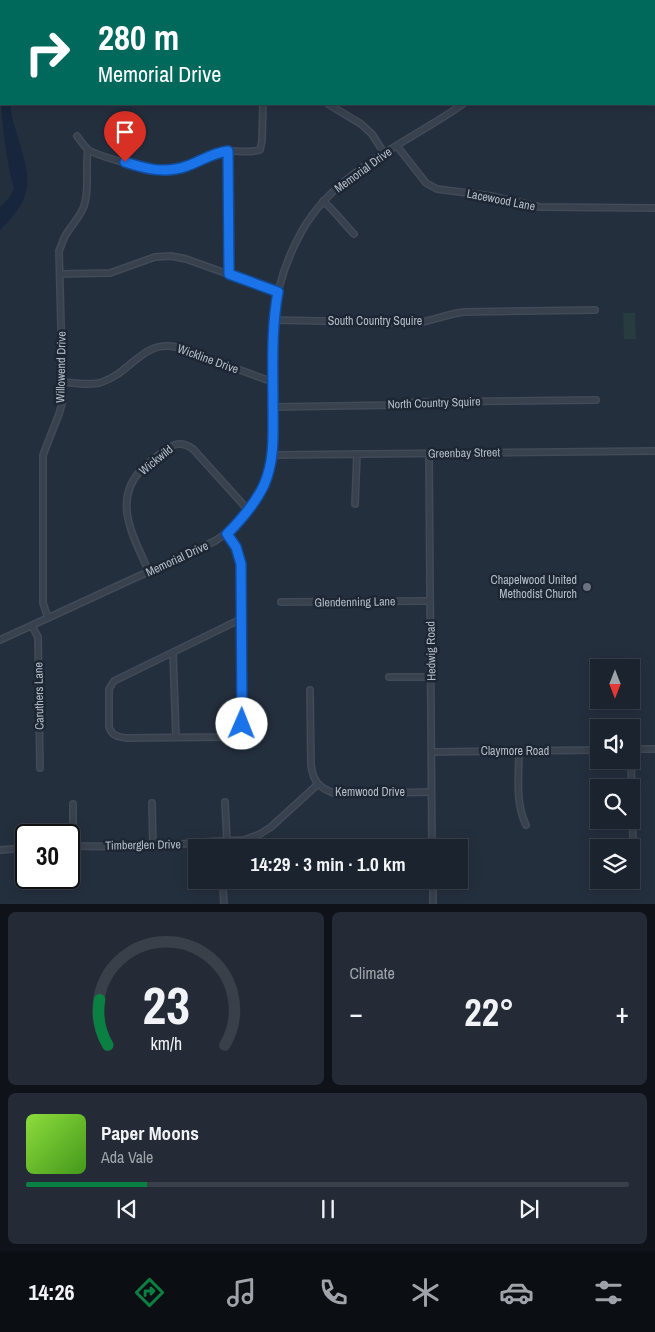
<!DOCTYPE html>
<meta charset="utf-8">
<style>
body{margin:0;font-family:"Archivo Narrow",sans-serif;background:#242b36;color:#f1f3f6;height:100vh;display:flex;flex-direction:column;font-size:19px;white-space:nowrap}
*{box-sizing:border-box;margin:0}
p{font-size:16px;color:#a0a4aa}
.icon{flex:none;width:28px;height:28px;fill:none;stroke:currentColor;stroke-width:2;stroke-linecap:round;stroke-linejoin:round}
.map{position:relative;height:904px;overflow:hidden}
.sheet{display:flex;flex-direction:column;gap:8px;padding:8px;background:#0f1319;flex:1}
.sheet>*{flex:none}
.banner{position:absolute;left:0px;top:0px;width:655px;height:105px;box-shadow:0 2px 12px #0003,0 0 0 1px #39404a;background:#00695c;color:#fff;overflow:hidden}
.needle{width:32px;rotate:180deg}
.buttons{position:absolute;left:590px;top:659px;display:grid;gap:10px}
.buttons a{display:grid;place-items:center;width:50px;height:50px;border-radius:0px;background:#1b232e;box-shadow:0 2px 12px #0003,0 0 0 1px #39404a;font-size:25px}
.speed{position:absolute;left:15px;top:824px;display:flex;gap:10px;font-size:25px;font-weight:700;text-align:center}
.speed>*{display:grid;place-content:center;width:65px;height:65px;border-radius:50%;background:#1b232e;box-shadow:0 2px 12px #0003,0 0 0 1px #39404a;line-height:1}
.speed .limit{border:2px solid #111;border-radius:8px;background:#fff;color:#111}
.pin{position:absolute;display:grid;place-items:center;width:42px;height:42px;color:#fff;margin:-51px -21px;border-radius:50% 50% 50% 0;rotate:-45deg;box-shadow:0 0 5px #0007}
.pin .icon{rotate:45deg}
.me{position:absolute;width:55px;margin:-28px;rotate:1deg;stroke-linejoin:round;filter:drop-shadow(0 0 4px #0008)}
.turn{display:flex;align-items:center;gap:18px;height:105px;padding:0 15px;font-size:22px}
.turn .icon{width:65px;height:65px;stroke-width:2.5}
.turn b{display:block;font-size:35px;line-height:42px}
.big{font-size:38px;font-weight:700;line-height:1.1}
.sheet .card{flex:1;display:flex;flex-direction:column;justify-content:center;gap:8px;min-width:0;padding:0 18px;border-radius:8px;background:#242b36}
.sheet .dial{align-items:center;gap:0}
.dial svg{height:130px;overflow:visible;fill:none;stroke:#39404a;stroke-width:7;stroke-linecap:round;text-anchor:middle}
.dial text{fill:#f1f3f6;stroke:none}
.song{display:flex;align-items:center;gap:15px}
.cover{width:60px;height:60px;border-radius:8px;background:linear-gradient(135deg,hsl(90 70% 55%),hsl(100 70% 35%))}
.played{height:5px;border-radius:2px;background:linear-gradient(90deg,#0b8043 20%,#39404a 20%)}
.keys{display:flex;justify-content:space-around;direction:ltr}
.heat{display:flex;justify-content:space-between;align-items:center;font-size:28px;direction:ltr}
.sheet .tiles{flex:1;display:grid;gap:8px;grid-template-columns:1fr 1fr}
.card:last-child{grid-column:span 2}
.trip{position:absolute;left:188px;top:839px;width:280px;height:50px;border-radius:0px;background:#1b232e;box-shadow:0 2px 12px #0003,0 0 0 1px #39404a;font-weight:700;line-height:50px;text-align:center}
.tab-bar{display:flex;height:80px;justify-content:space-around;align-items:center;background:#0b0e12;color:#a0a4aa}
.tab-bar .icon{width:35px;height:35px}
.tab-bar .current{color:#0b8043}
.tab-bar b{font-size:22px;color:#f1f3f6}
.map>svg:first-child{display:block}
</style>
<div class="map">
<svg width="655" height="905" viewBox="0 0 655 905">
<rect width="100%" height="100%" fill="#242f3e"/>
<path fill="#263c3f" d="M 623,313 L 635,313 L 636,339 L 624,339 Z"/>
<path fill="#17263c" d="M 1,84 L 1,104 L 11,104 C 10,114 14,124 17,134 C 30,179 37,194 0,230 L 0,207 L 9,198 L 14,188 C 10,175 8,164 6,150 C 3,129 0,105 1,84 Z"/>
<g fill="none" stroke-linecap="round" stroke-linejoin="round">
<defs>
<g id="minor">
<path d="M 39,1 L 39,0"/>
<path d="M 560,1 L 561,0"/>
<path d="M 328,104 L 361,124 L 372,134 L 384,153"/>
<path d="M 77,136 C 81,141 85,148 90,151 C 105,158 156,173 172,170 C 188,168 202,155 218,152 C 232,149 247,154 260,150 L 262,141 L 263,104"/>
<path d="M 397,146 L 426,183 L 437,189 L 491,196 L 540,207 L 655,208"/>
<path d="M 227,151 L 229,274"/>
<path d="M 323,201 C 335,211 343,223 354,234"/>
<path d="M 60,274 L 110,273 L 155,257 L 171,256 L 186,259 L 278,292"/>
<path d="M 274,320 L 418,323 C 434,320 448,314 464,312 L 595,310"/>
<path d="M 63,382 C 75,383 91,386 102,382 C 131,373 142,340 176,347 L 273,382"/>
<path d="M 273,407 L 398,405 L 416,402 L 596,400"/>
<path d="M 429,454 L 432,848"/>
<path d="M 273,455 L 655,451"/>
<path d="M 355,504 L 357,454"/>
<path d="M 227,534 L 236,547 L 241,564 L 243,717 L 239,733 L 228,737 L 127,738 C 118,737 112,736 109,727 L 109,689 L 114,681 L 241,619"/>
<path d="M 149,572 C 135,539 111,502 141,470 C 147,463 155,458 162,452 C 173,444 181,440 193,449 L 249,511"/>
<path d="M 281,602 L 430,601"/>
<path d="M 48,618 L 43,603 L 43,455 L 59,414 L 63,400 L 59,251 C 62,245 63,238 67,233 C 73,223 80,217 84,206 C 90,189 85,168 88,150"/>
<path d="M 32,626 L 38,637 L 40,768"/>
<path d="M 0,640 L 215,541 C 244,523 268,490 273,455 C 274,444 273,432 273,421 C 273,387 271,352 274,318 C 277,287 287,257 303,229 C 338,169 408,143 463,104"/>
<path d="M 173,653 L 176,737"/>
<path d="M 389,677 L 431,677"/>
<path d="M 310,690 L 311,765 C 313,782 320,789 337,794 L 431,792"/>
<path d="M 631,749 L 655,749"/>
<path d="M 519,751 C 519,775 515,803 526,825"/>
<path d="M 432,752 L 599,750"/>
<path d="M 631,760 L 633,841"/>
<path d="M 225,802 L 227,841"/>
<path d="M 152,803 L 153,847"/>
<path d="M 73,845 L 73,804"/>
<path d="M 69,846 L 153,847 L 202,842 L 244,840 L 260,834 L 271,827 L 317,785"/>
<path d="M 0,850 L 26,848"/>
<path d="M 433,880 L 433,905"/>
<path d="M 223,886 L 224,905"/>
</g>
</defs>
<use href="#minor" stroke="#414a57" stroke-width="8"/>
<use href="#minor" stroke="#38414e" stroke-width="5"/>
</g>
<g fill="none" stroke-linecap="round" stroke-linejoin="round">
<defs>
<path id="route" d="M 125,162 C 146,169 165,174 187,166 C 201,161 212,153 228,151 L 229,274 L 278,292 C 271,330 273,368 273,406 C 273,433 275,460 264,485 C 255,504 242,519 227,534 L 236,547 L 241,564 L 242,724"/>
</defs>
<use href="#route" stroke="#114b97" stroke-width="12"/>
<use href="#route" stroke="#1a73e8" stroke-width="9"/>
</g>
<circle fill="#6b7280" stroke="#1d2633" stroke-width="2" cx="587" cy="587" r="5"/>
<g text-anchor="middle" stroke-width="5" stroke-linejoin="round" paint-order="stroke">
<g font-size="12" fill="#b4bcc9" stroke="#1d2633">
<text transform="translate(363 170) rotate(-36)" y="4">Memorial Drive</text>
<text transform="translate(501 200) rotate(11)" y="4">Lacewood Lane</text>
<text x="375" y="325">South Country Squire</text>
<text transform="translate(208 359) rotate(20)" y="4">Wickline Drive</text>
<text transform="translate(61 367) rotate(-89)" y="4">Willowend Drive</text>
<text transform="translate(434 403) rotate(-2)" y="4">North Country Squire</text>
<text transform="translate(464 453) rotate(-1)" y="4">Greenbay Street</text>
<text transform="translate(156 460) rotate(-39)" y="4">Wickwild</text>
<text transform="translate(177 559) rotate(-25)" y="4">Memorial Drive</text>
<text transform="translate(355 602) rotate(-1)" y="4">Glendenning Lane</text>
<text transform="translate(431 651) rotate(-91)" y="4">Hedwig Road</text>
<text transform="translate(39 696) rotate(-91)" y="4">Caruthers Lane</text>
<text x="515" y="755">Claymore Road</text>
<text x="370" y="796">Kemwood Drive</text>
<text transform="translate(143 845) rotate(-1)" y="4">Timberglen Drive</text>
</g>
<g font-size="12" fill="#b4bcc9" stroke="#1d2633" text-anchor="end">
<text x="577" y="584">Chapelwood United<tspan x="577" dy="14">Methodist Church</tspan></text>
</g>
</g>
</svg>
<div class="buttons">
<a><svg class="needle" viewBox="-14 -14 28 28"><path d="M0-13l5 13h-10z" fill="#e53935"/><path d="M0 13l5-13h-10z" fill="#a0a4aa"/></svg></a>
<a><svg class="icon" aria-label="sound" viewBox="0 0 24 24"><path d="M4 9h4l5-4v14l-5-4H4zM17 9q2 3 0 6"/></svg></a>
<a><svg class="icon" aria-label="search" viewBox="0 0 24 24"><circle cx="10" cy="10" r="6"/><path d="M15 15l6 6"/></svg></a>
<a><svg class="icon" aria-label="layers" viewBox="0 0 24 24"><path d="M12 4l9 5-9 5-9-5zM3 14l9 5 9-5"/></svg></a>
</div>
<div class="speed"><div class="limit">30</div></div>
<div class="pin" style="left:125px;top:162px;background:#d93025"><svg class="icon" aria-label="arrive" viewBox="0 0 24 24"><path d="M6 21V4h12l-3 4 3 4H6"/></svg></div>
<svg class="me" style="left:242px;top:724px" viewBox="-20 -20 40 40"><circle r="19" fill="#fff"/><path d="M0-13L10 11 0 6-10 11z" fill="#1a73e8"/></svg>
<div class="trip">14:29 · 3 min · 1.0 km</div>
<div class="banner">
<div class="turn"><svg class="icon" aria-label="right" viewBox="0 0 24 24"><path d="M7 20v-9h11M14 6l5 5-5 5"/></svg><div><b>280 m</b>Memorial Drive</div></div>
</div>
</div>
<section class="sheet">
<div class="tiles">
<div class="card dial"><svg viewBox="0 0 100 80">
<path d="M14 69A42 42 0 1 1 86 69"/>
<path d="M14 69A42 42 0 0 1 9 41" stroke="#0b8043"/>
<text x="50" y="56" font-size="32" font-weight="700">23</text>
<text x="50" y="72" font-size="11">km/h</text>
</svg></div>
<div class="card"><p>Climate</p>
<div class="heat"><a>−</a><b class="big">22°</b><a>+</a></div>
</div>
<div class="card">
<div class="song"><i class="cover"></i><div><b>Paper Moons</b><p>Ada Vale</p></div></div>
<div class="played"></div>
<div class="keys"><svg class="icon" aria-label="previous" viewBox="0 0 24 24"><path d="M18 5L8 12l10 7zM5 5v14"/></svg><svg class="icon" aria-label="pause" viewBox="0 0 24 24"><path d="M8 5v14M16 5v14"/></svg><svg class="icon" aria-label="next" viewBox="0 0 24 24"><path d="M6 5l10 7-10 7zM19 5v14"/></svg></div>
</div>
</div>
</section>
<nav class="tab-bar">
<b>14:26</b>
<svg class="icon current" aria-label="directions" viewBox="0 0 24 24"><path d="M12 3l9 9-9 9-9-9zM9 14v-3h6M13 9l2 2-2 2"/></svg>
<svg class="icon" aria-label="music" viewBox="0 0 24 24"><path d="M9 18V5l10-2v13"/><circle cx="6" cy="18" r="3"/><circle cx="16" cy="16" r="3"/></svg>
<svg class="icon" aria-label="phone" viewBox="0 0 24 24"><path d="M5 4h4l2 5-3 2q2 4 5 5l2-3 5 2v4C11 20 4 13 5 4z"/></svg>
<svg class="icon" aria-label="climate" viewBox="0 0 24 24"><path d="M12 3v18M4 7l16 10M4 17L20 7"/></svg>
<svg class="icon" aria-label="car" viewBox="0 0 24 24"><path d="M5 17H2v-5l4-1 3-4h7l3 4 3 1v5h-3M9 17h6M6 11h13"/><circle cx="7" cy="17" r="2"/><circle cx="17" cy="17" r="2"/></svg>
<svg class="icon" aria-label="filters" viewBox="0 0 24 24"><path d="M4 7h16M4 17h16"/><circle cx="9" cy="7" r="2"/><circle cx="15" cy="17" r="2"/></svg>
</nav>
